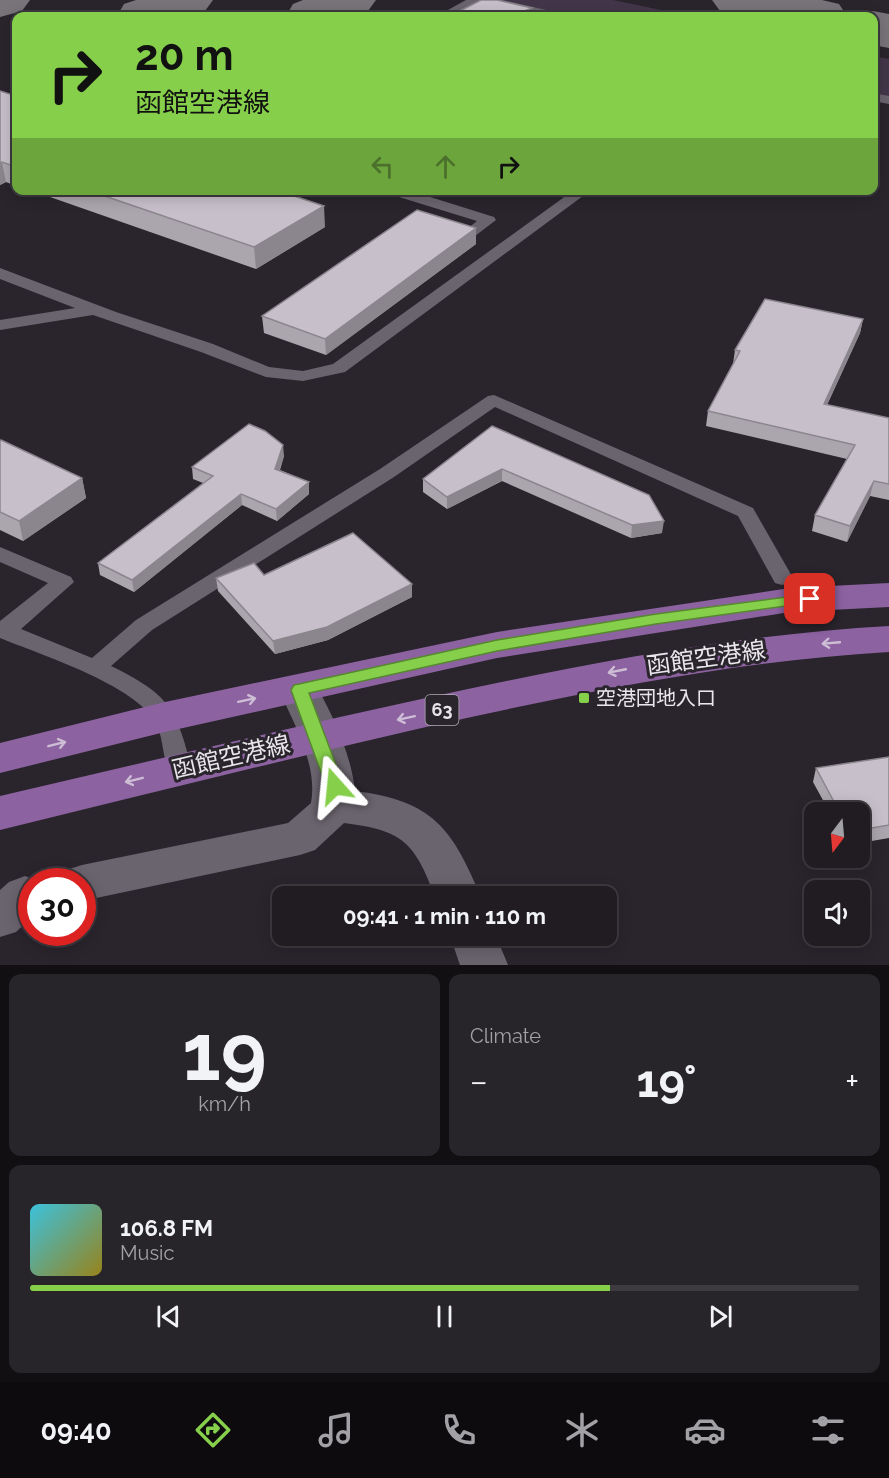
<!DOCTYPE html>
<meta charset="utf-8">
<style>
body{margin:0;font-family:Raleway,"Noto Sans JP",sans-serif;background:#28252a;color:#f1f3f6;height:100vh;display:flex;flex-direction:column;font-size:22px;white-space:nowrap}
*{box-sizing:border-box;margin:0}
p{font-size:20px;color:#a2a1a5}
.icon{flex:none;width:33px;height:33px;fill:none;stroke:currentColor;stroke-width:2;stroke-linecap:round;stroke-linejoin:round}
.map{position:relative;height:965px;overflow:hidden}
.details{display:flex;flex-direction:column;gap:9px;padding:9px;background:#120f13;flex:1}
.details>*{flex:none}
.guide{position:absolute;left:12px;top:12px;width:866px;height:183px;border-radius:12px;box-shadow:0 3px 15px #0003,0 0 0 2px #3d3a40;background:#86cf4b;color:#111;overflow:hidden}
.needle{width:39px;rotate:196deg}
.fabs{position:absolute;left:804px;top:802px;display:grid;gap:12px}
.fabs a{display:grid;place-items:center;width:66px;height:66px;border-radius:12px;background:#201c22;box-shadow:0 3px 15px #0003,0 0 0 2px #3d3a40;font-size:30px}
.speed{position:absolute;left:18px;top:868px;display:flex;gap:12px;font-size:30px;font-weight:700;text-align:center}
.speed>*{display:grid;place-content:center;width:78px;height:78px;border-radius:50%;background:#201c22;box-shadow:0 3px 15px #0003,0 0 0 2px #3d3a40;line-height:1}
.speed .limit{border:9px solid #d22;background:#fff;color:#111}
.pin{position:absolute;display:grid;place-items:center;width:51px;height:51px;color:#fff;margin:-26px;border-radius:12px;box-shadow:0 3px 9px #0006}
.me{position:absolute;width:66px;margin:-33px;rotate:342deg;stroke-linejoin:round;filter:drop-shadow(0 0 4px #0008)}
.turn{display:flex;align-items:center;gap:21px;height:126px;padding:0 24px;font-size:27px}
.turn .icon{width:78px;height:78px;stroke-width:2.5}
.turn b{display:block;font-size:42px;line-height:51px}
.lanes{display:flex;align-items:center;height:57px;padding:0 24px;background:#0003;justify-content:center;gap:30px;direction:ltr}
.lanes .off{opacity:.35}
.big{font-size:45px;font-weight:700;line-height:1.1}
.details .widget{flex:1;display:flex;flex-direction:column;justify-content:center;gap:9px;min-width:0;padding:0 21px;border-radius:12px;background:#28252a}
.details .dial{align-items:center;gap:0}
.dial b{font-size:78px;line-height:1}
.song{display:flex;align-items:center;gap:18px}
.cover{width:72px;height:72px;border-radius:9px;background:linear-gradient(135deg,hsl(190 70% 55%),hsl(50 70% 35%))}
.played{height:6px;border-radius:3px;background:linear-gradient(90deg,#86cf4b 70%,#3d3a40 70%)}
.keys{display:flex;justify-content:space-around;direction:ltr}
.heat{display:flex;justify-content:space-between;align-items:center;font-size:33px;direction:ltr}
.details .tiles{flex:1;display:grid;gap:9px;grid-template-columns:1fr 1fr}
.widget:last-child{grid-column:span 2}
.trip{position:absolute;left:272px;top:886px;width:345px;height:60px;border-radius:12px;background:#201c22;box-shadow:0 3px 15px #0003,0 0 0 2px #3d3a40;font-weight:700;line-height:60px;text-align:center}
.tabs{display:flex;height:96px;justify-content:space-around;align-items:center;background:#0d0b0e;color:#a2a1a5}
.tabs .icon{width:42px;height:42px}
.tabs .active{color:#86cf4b}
.tabs b{font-size:27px;color:#f1f3f6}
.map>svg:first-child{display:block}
</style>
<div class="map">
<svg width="889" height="965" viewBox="0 0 889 965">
<rect width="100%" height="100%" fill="#2a252d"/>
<g fill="#43364a">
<path d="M 500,0 L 613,0 L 690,16 L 573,16 Z"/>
<path d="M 873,56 L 889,59 L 889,97 L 873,94 Z"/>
</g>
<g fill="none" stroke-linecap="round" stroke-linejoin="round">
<g fill="#78747a" fill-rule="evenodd">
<path d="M 0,0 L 30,0 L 22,11 L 0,17 Z"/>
<path d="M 136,0 L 213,0 L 205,11 L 192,16 L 117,16 L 124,4 Z"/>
<path d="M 303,0 L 376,0 L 368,11 L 357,16 L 286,16 L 293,4 Z"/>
<path d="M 712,0 L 822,0 L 839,4 L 847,16 L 740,16 L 720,11 Z"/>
<path d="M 873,11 L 889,14 L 889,48 L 873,45 L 873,16 L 853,16 Z"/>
</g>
<g fill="#6a646e" fill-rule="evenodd">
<path d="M 466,0 L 480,0 L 451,16 L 437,16 Z"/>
<path d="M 481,0 L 502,0 L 564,14 L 566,16 L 547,16 L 483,2 Z"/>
<path d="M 873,93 L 889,96 L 889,104 L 873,101 Z"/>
<path d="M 384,190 L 408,190 L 494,217 L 496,220 L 475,236 L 465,236 L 462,233 L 477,221 L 386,193 Z"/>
<path d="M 574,190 L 591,190 L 345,372 L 303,381 L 266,377 L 201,352 L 93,315 L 0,330 L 0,320 L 75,308 L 0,279 L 0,268 L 116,312 L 213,344 L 269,367 L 303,371 L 333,364 Z"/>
<path d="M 494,395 L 753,508 L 793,578 L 789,583 L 782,585 L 775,583 L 738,516 L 495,407 L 394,477 L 152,630 L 111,666 C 170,695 176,708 192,769 L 189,776 L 180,778 L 171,776 C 162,759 164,739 156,723 C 136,685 39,654 0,638 L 0,621 L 48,583 L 0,562 L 0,547 L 71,577 L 74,582 L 21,629 L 92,658 L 136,620 L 380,469 L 488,396 Z"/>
</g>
<g fill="#6a646e" fill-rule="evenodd">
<path d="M 299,676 L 313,680 C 332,713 351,753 355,791 C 433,801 452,828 481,897 L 435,897 C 415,842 402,830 344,823 L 315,850 L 300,855 L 82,901 L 82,882 L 60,882 L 66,870 L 82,865 L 288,823 L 311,803 C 318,765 294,724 279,690 L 285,680 Z"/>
<path d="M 25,876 L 41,882 L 32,882 L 32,917 L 16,932 L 0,937 L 0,890 L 9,882 Z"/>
<path d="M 450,936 L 496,936 L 508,965 L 460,965 Z"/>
</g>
<g fill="#8c62a1" fill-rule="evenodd">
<path d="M 889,583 L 889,607 L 790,612 L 497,658 L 165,732 L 0,773 L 0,743 L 165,702 L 497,632 L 790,588 Z"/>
<path d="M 889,626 L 889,652 C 732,661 579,693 426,727 C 284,760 142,795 0,830 L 0,796 C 142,763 284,729 426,698 C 579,665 732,635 889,626 Z"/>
</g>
</g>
<g fill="#aba5ae">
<path d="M 0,91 L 16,96 L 16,186 L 6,182 L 0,185 Z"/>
<path d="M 30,190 L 276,190 L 325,227 L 256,269 Z"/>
<path d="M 476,228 L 476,244 L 326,355 L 264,333 L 262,316 Z"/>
<path d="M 863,319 L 860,333 L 827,405 L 889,418 L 889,500 L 870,496 L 847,542 L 812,531 L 815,515 L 847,459 L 706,426 L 708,411 L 733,364 L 735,350 Z"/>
<path d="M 492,426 L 662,533 L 631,538 L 502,481 L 447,509 L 423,492 L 423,479 Z"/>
<path d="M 0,441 L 82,478 L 86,498 L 23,541 L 0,530 Z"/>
<path d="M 284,456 L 280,470 L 309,482 L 309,494 L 277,521 L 242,505 L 134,592 L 100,575 L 98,563 L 203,483 L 193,479 L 192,467 Z"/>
<path d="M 264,575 L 412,597 L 328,640 L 275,654 L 218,591 L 216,578 Z"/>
<path d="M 889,757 L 889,838 L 860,843 L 860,813 L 830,813 L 813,782 L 816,768 Z"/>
</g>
<g fill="#8b868d">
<path d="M 2,162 L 6,182 L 0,185 L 0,163 Z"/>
<path d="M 324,206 L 325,227 L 256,269 L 254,247 Z"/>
<path d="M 476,228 L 476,244 L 326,355 L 325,339 Z"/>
<path d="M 863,319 L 860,333 L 821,418 L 824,404 Z"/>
<path d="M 283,445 L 284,456 L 276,480 L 275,469 Z"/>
<path d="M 502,469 L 502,481 L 447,509 L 447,497 Z"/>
<path d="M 82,478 L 86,498 L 23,541 L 19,521 Z"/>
<path d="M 874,481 L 870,496 L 847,542 L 850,526 Z"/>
<path d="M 309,482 L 309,494 L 277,521 L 276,509 Z"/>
<path d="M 241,494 L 242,505 L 134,592 L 132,580 Z"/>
<path d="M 664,521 L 662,533 L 631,538 L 632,525 Z"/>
<path d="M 412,584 L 412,597 L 328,640 L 275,654 L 273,641 Z"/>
</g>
<g fill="#c7c0ca" stroke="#8b868d" stroke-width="1.5">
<path d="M 481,0 L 497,0 L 532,8 L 527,10 L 556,16 L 450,16 Z"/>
<path d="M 0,91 L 16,96 L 16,167 L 2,162 L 0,163 Z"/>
<path d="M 87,190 L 276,190 L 324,206 L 254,247 Z"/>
<path d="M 417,210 L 476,228 L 325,339 L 262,316 Z"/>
<path d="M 765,299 L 863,319 L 824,404 L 889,418 L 889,484 L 874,481 L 850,526 L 815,515 L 855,445 L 708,411 L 740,351 L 735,350 Z"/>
<path d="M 249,424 L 265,431 L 283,445 L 275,469 L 309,482 L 276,509 L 241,494 L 132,580 L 98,563 L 213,476 L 192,467 Z"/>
<path d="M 492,426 L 649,495 L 664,521 L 632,525 L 502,469 L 447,497 L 423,479 Z"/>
<path d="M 1,440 L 82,478 L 19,521 L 0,512 L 0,441 Z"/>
<path d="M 353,533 L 412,584 L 327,627 L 273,641 L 216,578 L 254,563 L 264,575 Z"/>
<path d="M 889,757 L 889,825 L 860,830 L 860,813 L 840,813 L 816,768 Z"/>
</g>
<defs><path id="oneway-shaft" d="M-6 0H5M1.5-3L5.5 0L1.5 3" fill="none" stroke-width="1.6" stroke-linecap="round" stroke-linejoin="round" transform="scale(1.5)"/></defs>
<g stroke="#cdbed5">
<use href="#oneway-shaft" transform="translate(831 643) rotate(175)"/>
<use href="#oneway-shaft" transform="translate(617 671) rotate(169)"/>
<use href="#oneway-shaft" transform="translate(247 700) rotate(-12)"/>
<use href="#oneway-shaft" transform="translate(406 718) rotate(168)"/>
<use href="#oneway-shaft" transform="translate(57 744) rotate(-14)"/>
<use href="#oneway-shaft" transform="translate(134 780) rotate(166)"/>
</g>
<path fill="#86cf4b" stroke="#578731" stroke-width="1.5" d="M 810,594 L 815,595 L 818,599 L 815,602 L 656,624 L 497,651 L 309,693 L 344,786 L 341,791 L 335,793 L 329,791 L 326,786 L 291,690 L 294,685 L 299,684 L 497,640 L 656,614 Z"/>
<rect fill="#86cf4b" stroke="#2a252d" stroke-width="2" x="578" y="692" width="12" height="12" rx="3"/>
<g text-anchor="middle" stroke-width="6" stroke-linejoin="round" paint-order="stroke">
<rect fill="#2a252d" stroke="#b0acb2" stroke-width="1.5" x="425.5" y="695" width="33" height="30" rx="4.5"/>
<g font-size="18" font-weight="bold" fill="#e9e6eb">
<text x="442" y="716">63</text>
</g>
<g font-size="20" fill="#e9e6eb" stroke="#2a252d" text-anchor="start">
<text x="596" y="705">空港団地入口</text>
</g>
<g font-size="24" fill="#e9e6eb" stroke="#2a252d">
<text transform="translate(706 658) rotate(-8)" y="8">函館空港線</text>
<text transform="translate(231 757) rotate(-13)" y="8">函館空港線</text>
</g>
</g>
</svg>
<div class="fabs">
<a><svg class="needle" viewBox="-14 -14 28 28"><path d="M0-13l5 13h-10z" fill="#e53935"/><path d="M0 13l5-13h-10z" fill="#a2a1a5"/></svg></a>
<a><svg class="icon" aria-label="sound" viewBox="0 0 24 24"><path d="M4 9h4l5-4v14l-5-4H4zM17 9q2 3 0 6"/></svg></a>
</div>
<div class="speed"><div class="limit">30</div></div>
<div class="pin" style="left:810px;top:599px;background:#d93025"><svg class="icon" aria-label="arrive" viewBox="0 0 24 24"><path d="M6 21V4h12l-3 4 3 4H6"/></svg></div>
<svg class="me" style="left:335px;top:786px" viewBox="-20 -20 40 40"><path d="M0-17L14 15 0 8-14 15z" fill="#86cf4b" stroke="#fff" stroke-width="4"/></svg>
<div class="trip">09:41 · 1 min · 110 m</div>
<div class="guide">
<div class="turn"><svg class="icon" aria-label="right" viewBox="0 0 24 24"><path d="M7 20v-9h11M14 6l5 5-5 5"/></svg><div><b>20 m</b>函館空港線</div></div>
<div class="lanes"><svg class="icon off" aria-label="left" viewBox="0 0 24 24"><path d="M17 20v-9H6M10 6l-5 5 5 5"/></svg><svg class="icon off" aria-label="ahead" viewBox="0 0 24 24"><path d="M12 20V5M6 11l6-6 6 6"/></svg><svg class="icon" aria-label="right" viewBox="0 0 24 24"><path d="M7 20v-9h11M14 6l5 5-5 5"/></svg></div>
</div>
</div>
<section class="details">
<div class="tiles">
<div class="widget dial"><b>19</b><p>km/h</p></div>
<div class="widget"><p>Climate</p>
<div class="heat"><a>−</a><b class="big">19°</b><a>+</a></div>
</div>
<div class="widget">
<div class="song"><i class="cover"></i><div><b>106.8 FM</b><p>Music</p></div></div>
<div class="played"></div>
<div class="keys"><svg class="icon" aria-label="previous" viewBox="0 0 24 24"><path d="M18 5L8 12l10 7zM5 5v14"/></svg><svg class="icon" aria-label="pause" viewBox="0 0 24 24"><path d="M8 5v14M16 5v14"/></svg><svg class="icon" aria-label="next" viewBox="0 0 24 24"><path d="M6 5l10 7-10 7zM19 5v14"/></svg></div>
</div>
</div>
</section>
<nav class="tabs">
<b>09:40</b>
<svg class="icon active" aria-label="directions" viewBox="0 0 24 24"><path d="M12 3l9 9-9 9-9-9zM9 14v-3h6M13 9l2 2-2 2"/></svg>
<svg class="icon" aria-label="music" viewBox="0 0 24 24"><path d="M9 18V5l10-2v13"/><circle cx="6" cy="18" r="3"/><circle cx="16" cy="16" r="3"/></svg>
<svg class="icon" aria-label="phone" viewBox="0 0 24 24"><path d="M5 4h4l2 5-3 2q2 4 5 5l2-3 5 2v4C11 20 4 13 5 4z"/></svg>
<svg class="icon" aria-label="climate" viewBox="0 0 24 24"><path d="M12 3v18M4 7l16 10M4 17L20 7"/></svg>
<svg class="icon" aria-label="car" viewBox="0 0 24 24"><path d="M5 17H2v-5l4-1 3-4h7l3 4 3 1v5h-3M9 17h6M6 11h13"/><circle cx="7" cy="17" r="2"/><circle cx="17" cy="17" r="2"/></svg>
<svg class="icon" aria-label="filters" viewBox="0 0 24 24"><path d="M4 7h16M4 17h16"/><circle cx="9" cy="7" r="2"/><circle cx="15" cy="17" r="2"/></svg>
</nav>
